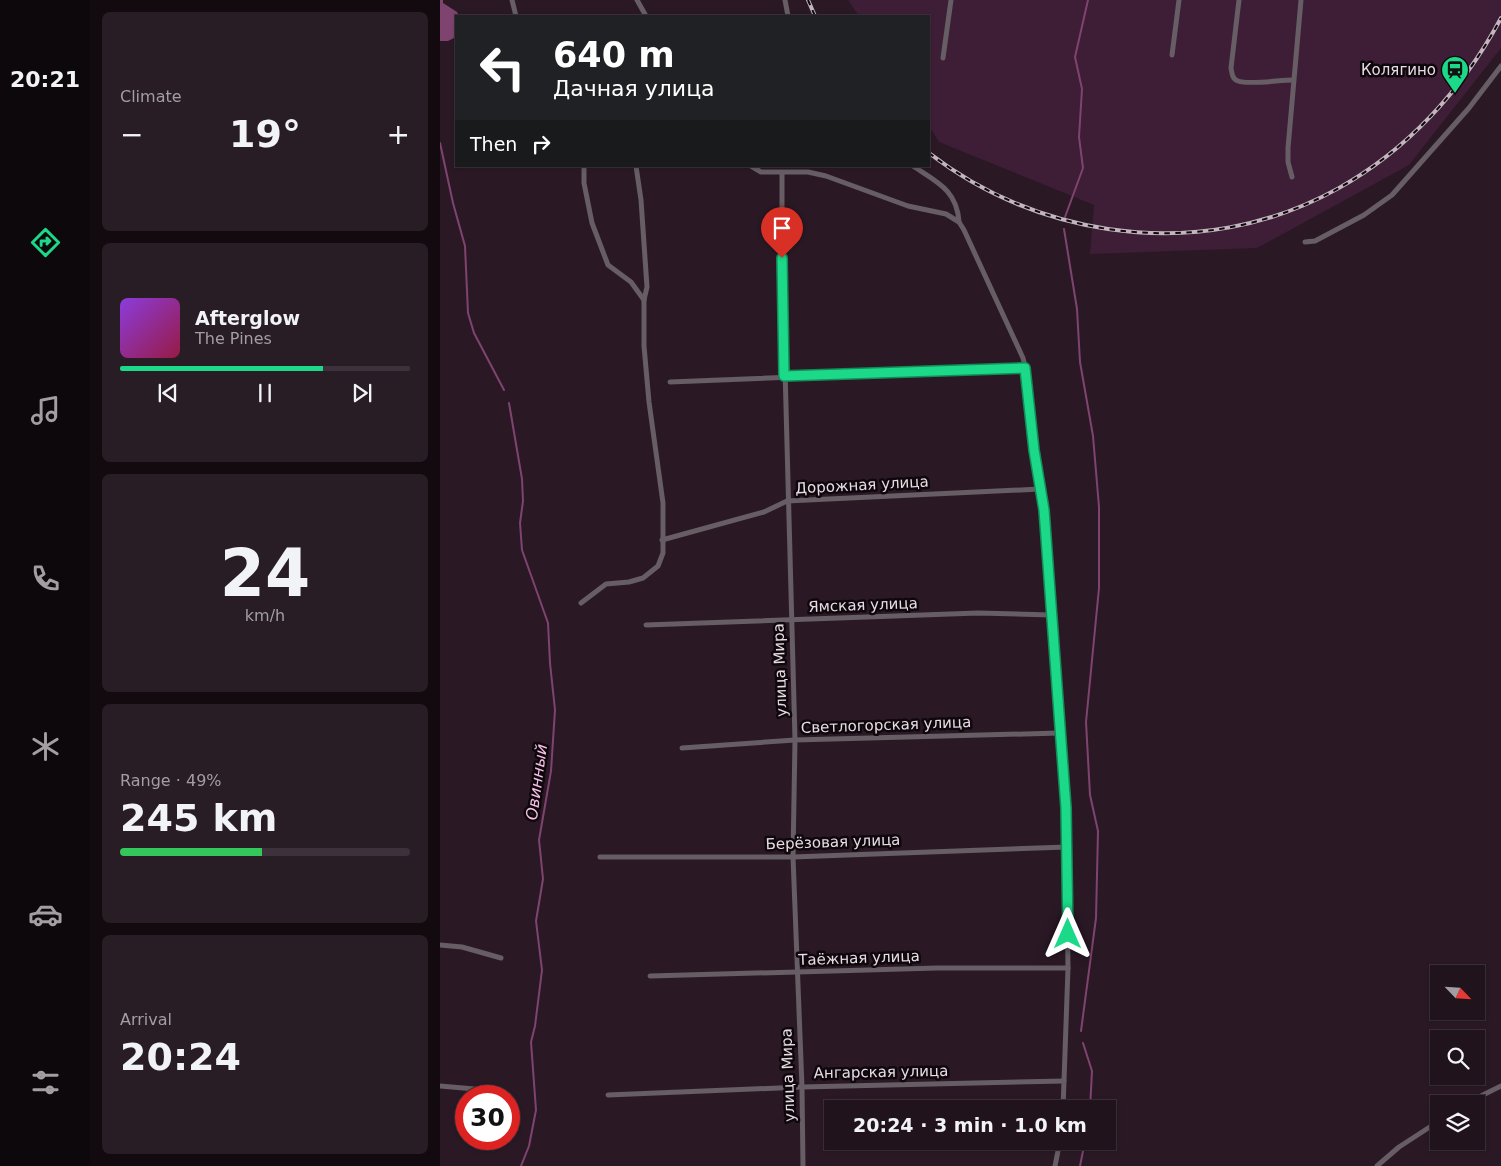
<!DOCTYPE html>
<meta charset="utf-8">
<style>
body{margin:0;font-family:"DejaVu Sans",sans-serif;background:#281c25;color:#f1f3f6;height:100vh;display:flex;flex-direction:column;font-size:19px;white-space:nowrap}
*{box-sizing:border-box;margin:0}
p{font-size:16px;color:#a29ea3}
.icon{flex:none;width:28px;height:28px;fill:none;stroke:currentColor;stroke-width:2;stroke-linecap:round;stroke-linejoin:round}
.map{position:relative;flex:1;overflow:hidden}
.drawer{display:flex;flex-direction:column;gap:12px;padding:12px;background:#120a0f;width:350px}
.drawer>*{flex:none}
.guide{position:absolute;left:15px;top:15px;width:475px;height:152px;border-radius:0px;box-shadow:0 1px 4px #0004,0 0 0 1px #3d323b;background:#202124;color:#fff;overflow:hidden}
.needle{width:32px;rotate:115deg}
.tools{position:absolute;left:990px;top:965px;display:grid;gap:10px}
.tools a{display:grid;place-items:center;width:55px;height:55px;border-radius:0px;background:#20131c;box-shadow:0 1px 4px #0004,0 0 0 1px #3d323b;font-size:25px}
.speed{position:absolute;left:15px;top:1085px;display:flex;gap:10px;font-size:25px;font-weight:700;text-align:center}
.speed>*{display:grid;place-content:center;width:65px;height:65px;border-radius:50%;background:#20131c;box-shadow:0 1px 4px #0004,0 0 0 1px #3d323b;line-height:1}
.speed .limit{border:8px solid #d22;background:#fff;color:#111}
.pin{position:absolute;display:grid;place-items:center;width:42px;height:42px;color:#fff;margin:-51px -21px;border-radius:50% 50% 50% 0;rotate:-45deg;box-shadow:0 0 5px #0007}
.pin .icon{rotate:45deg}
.me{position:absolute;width:55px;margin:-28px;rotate:0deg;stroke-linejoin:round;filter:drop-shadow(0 0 4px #0008)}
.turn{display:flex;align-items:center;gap:18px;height:105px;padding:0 15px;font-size:22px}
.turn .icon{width:65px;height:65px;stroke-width:2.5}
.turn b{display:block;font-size:35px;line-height:42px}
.then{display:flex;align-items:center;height:48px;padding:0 15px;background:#0003;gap:10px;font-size:19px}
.big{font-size:38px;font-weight:700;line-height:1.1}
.drawer .widget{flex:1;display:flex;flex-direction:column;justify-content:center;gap:8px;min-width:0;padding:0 18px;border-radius:8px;background:#281c25}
.drawer .dial{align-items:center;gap:0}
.dial b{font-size:65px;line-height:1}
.song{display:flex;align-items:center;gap:15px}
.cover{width:60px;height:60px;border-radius:8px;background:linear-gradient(135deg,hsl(270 70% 55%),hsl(340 70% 35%))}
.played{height:5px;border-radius:2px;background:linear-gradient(90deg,#1bd988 70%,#3d323b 70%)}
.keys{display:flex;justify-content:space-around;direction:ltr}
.heat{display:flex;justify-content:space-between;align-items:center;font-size:28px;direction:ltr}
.charge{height:8px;border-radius:4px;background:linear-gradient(90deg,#34c759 49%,#3d323b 0)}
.trip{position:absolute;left:384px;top:1100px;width:292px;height:50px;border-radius:0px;background:#20131c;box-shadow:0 1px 4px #0004,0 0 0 1px #3d323b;font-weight:700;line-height:50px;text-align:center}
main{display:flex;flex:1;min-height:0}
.dock{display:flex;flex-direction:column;width:90px;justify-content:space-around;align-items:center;background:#0d080b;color:#a29ea3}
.dock .icon{width:35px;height:35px}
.dock .on{color:#1bd988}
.dock b{font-size:22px;color:#f1f3f6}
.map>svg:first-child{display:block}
</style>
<main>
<nav class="dock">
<b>20:21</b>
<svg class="icon on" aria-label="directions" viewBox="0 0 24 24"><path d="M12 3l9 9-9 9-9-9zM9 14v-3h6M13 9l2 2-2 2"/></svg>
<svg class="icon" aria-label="music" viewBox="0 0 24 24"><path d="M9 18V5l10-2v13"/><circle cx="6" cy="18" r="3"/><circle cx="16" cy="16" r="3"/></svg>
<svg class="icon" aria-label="phone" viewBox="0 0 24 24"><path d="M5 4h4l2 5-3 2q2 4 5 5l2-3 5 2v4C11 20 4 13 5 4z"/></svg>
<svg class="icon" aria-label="climate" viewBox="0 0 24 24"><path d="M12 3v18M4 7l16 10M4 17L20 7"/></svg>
<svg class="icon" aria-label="car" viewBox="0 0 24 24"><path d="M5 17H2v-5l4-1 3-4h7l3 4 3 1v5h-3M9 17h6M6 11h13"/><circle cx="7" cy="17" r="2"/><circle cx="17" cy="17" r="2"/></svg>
<svg class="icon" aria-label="filters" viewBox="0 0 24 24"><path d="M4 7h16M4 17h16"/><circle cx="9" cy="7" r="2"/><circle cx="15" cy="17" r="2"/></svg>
</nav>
<section class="drawer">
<div class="widget"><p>Climate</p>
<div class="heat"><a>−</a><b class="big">19°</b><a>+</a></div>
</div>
<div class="widget">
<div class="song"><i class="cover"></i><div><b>Afterglow</b><p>The Pines</p></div></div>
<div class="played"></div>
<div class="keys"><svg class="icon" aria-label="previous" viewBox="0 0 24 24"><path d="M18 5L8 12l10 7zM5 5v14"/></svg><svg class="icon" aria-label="pause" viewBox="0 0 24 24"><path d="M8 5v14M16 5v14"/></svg><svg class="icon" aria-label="next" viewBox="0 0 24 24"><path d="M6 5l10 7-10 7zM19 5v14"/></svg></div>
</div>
<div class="widget dial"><b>24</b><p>km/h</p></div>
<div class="widget"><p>Range · 49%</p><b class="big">245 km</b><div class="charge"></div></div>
<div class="widget"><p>Arrival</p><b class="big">20:24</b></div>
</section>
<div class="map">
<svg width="1061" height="1166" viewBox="0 0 1061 1166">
<rect width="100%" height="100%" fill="#2a1925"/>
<path fill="#3e1d36" d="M 408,0 L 1061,0 L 1061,48 L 969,165 L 817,248 L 650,254 L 654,205 L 499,142 L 489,126 L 489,16 L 419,16 Z"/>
<path fill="#7f4370" d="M 0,0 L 3,0 L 3,3 L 17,12 L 19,16 L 16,16 L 16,37 L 8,41 L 0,41 Z"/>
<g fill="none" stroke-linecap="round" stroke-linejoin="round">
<g stroke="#7f4370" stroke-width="2">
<path d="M 0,143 L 13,203 L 25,246 L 28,313 L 34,333 L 64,390"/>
<path d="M 625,217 L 643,168 L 639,137 L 642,89 L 635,57 L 648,0"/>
<path d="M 624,229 L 637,309 L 640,362 L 653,436 L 659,507 L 659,588 L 646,722 L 650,795 L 658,831 L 656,918 L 641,1031"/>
<path d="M 69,403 L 82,479 L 83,501 L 80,523 L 82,550 L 108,623 L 110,663 L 115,710 L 111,771 L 99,840 L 103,879 L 96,921 L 102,970 L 95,1026 L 91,1042 L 96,1110 L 89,1146 L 81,1166"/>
<path d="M 643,1043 L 652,1071 L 650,1109"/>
<path d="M 640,1166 L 645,1141"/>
</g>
<g stroke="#675d64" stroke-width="5">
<path d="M 72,0 L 76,16"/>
<path d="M 197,0 L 206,16"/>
<path d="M 345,0 L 348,16"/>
<path d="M 799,0 L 791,68 C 792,73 792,79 798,81 C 809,85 840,80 853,80"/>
<path d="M 732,55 L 739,0"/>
<path d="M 503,58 L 511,0"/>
<path d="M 144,166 L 144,183 L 152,223 L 168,265 L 191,282 L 204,300"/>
<path d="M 311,166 L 321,172 L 368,172 L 386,176 L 468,206 L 506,214 L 519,222 L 524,230 L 583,358 L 588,378 L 594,450 L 604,510 L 626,809 L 628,968 L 623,1109"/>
<path d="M 473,166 C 497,182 517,190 519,222"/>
<path d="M 342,173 L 342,258 L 355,740 L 353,857 L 362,1087 L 363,1166"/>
<path d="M 852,177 L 848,162 L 848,148 L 861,0"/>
<path d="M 865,242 L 875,241 L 924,215 L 952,195 L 1029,108 L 1061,66"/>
<path d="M 230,382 L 585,368"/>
<path d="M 222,540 L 324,512 L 347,501 L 600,489"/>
<path d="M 141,603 L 166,584 L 189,582 L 203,578 L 218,566 L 223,553 L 223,503 L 209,402 L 204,346 L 204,300 L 207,287 L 201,200 L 196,166"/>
<path d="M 206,625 L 538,613 L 611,615"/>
<path d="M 242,748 L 355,740 L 620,733"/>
<path d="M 160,857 L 353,857 L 627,847"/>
<path d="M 0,945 L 22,947 L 61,958"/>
<path d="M 210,976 L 497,968 L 628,968"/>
<path d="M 0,1086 L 46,1090"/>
<path d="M 168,1095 L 362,1087 L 624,1081"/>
<path d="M 1025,1104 L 1061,1086"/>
<path d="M 615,1166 L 620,1141"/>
<path d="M 937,1166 L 959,1147 L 999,1121"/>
</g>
<defs>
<g id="rail">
<path d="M 368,0 L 375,16"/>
<path d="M 489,153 C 541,193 603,219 668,229 C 837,254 982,166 1061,18"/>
</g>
</defs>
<use href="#rail" stroke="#c2b5be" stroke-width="4"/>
<use href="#rail" stroke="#0e070c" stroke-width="2" stroke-dasharray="5.5" stroke-linecap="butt"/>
</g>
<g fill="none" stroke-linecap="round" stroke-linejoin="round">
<defs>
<path id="route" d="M 342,258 L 344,376 L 585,368 L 594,450 L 604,510 L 626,808 L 628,934"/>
</defs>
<use href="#route" stroke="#128d58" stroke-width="12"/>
<use href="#route" stroke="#1bd988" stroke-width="9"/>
</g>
<defs>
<symbol id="station-pin" viewBox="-11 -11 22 30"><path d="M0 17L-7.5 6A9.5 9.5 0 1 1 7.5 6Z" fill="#1bd988" stroke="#0e070c"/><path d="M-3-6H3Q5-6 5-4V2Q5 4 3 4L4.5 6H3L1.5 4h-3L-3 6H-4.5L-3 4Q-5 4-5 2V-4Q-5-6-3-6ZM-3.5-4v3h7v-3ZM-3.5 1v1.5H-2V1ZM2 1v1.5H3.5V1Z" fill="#111"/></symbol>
</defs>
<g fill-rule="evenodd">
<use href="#station-pin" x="999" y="54" width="32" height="43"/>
</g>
<g text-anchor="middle" stroke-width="5" stroke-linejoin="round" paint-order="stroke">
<g font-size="15" fill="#e8dce4" stroke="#0e070c" text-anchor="end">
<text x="996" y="75">Колягино</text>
</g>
<g font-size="15" fill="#e8dce4" stroke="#0e070c">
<text transform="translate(422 485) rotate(-3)" y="5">Дорожная улица</text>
<text transform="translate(423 605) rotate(-2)" y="5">Ямская улица</text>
<text transform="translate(340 670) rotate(-92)" y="5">улица Мира</text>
<text transform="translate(446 725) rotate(-2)" y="5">Светлогорская улица</text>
<text transform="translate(393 842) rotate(-2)" y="5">Берёзовая улица</text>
<text transform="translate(419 958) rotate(-2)" y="5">Таёжная улица</text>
<text transform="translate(441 1072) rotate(-1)" y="5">Ангарская улица</text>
<text transform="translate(348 1075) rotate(-92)" y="5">улица Мира</text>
</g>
<g font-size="16" font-style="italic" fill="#f7c1e7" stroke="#0e070c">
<text transform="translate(96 782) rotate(-82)" y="6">Овинный</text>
</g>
</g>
</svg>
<div class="tools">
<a><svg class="needle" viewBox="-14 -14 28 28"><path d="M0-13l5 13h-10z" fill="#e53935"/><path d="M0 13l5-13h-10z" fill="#a29ea3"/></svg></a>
<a><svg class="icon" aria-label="search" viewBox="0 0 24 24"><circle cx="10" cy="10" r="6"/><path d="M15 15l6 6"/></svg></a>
<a><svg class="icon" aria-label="layers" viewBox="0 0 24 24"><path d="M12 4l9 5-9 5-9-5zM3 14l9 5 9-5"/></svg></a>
</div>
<div class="speed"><div class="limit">30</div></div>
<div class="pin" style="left:342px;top:258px;background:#d93025"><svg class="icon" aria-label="arrive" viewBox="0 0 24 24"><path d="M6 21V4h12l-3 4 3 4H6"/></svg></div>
<svg class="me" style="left:628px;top:934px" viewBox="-20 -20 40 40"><path d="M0-17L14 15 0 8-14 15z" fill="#1bd988" stroke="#fff" stroke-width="4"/></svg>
<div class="trip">20:24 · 3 min · 1.0 km</div>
<div class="guide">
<div class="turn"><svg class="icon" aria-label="left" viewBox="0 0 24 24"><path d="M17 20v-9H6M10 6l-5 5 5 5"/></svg><div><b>640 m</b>Дачная улица</div></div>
<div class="then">Then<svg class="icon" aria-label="right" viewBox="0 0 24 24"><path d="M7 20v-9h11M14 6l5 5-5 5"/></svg></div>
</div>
</div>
</main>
